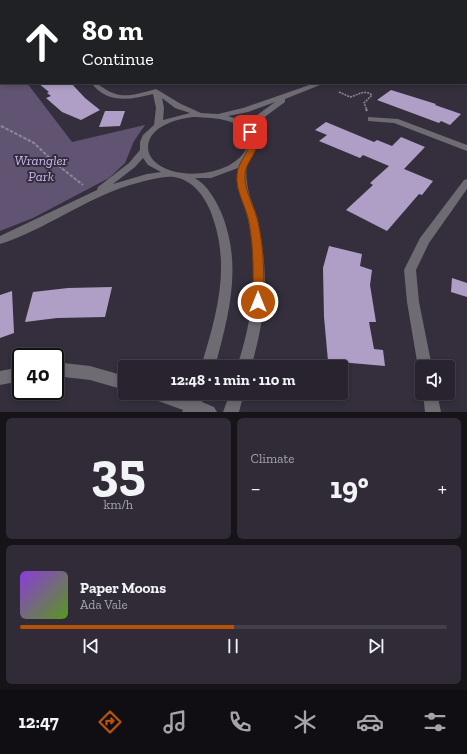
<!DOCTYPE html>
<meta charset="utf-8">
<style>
body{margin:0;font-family:"Zilla Slab",serif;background:#302b36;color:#f1f3f6;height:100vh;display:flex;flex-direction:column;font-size:15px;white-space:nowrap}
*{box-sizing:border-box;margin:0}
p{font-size:13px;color:#a5a4aa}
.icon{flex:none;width:22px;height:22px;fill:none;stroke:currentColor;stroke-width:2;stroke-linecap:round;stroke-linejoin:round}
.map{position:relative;height:412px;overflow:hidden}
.panel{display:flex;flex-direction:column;gap:6px;padding:6px;background:#161319;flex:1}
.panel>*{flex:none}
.top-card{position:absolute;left:0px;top:0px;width:467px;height:84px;box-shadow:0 2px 6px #0003,0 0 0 1px #44404a;background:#202124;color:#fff;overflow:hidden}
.controls{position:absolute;left:415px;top:360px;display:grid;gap:8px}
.controls a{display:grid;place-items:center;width:40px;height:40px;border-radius:4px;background:#28232e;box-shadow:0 2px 6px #0003,0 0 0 1px #44404a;font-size:20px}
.speed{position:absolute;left:12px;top:348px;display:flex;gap:8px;font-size:20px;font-weight:700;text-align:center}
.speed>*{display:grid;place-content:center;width:52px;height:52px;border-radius:50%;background:#28232e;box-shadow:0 2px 6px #0003,0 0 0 1px #44404a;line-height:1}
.speed .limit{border:2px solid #111;border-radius:6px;background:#fff;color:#111}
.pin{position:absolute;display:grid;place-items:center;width:34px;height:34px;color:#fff;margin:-17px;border-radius:8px;box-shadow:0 2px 6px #0006}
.me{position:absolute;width:44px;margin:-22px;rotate:0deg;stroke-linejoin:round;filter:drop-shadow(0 0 3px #0008)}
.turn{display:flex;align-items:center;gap:14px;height:84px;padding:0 16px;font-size:18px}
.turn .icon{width:52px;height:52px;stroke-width:2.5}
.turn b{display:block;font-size:28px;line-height:34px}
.big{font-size:30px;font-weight:700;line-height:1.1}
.panel .widget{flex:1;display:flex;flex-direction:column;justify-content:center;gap:6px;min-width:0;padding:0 14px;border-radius:6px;background:#302b36}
.panel .dial{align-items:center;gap:0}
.dial b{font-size:52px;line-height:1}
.song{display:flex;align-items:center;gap:12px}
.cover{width:48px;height:48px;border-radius:6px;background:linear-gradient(135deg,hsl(270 70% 55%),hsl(90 70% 35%))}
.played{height:4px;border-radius:2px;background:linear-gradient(90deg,#b45309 50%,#44404a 50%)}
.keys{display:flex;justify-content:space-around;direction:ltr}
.heat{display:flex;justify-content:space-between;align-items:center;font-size:22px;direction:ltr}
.panel .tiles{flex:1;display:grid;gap:6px;grid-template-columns:1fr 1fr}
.widget:last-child{grid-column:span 2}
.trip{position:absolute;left:118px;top:360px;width:230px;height:40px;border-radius:4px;background:#28232e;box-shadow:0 2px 6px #0003,0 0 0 1px #44404a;font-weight:700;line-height:40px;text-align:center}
.tab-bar{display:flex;height:64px;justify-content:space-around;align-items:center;background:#100e12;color:#a5a4aa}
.tab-bar .icon{width:28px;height:28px}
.tab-bar .current{color:#b45309}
.tab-bar b{font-size:18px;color:#f1f3f6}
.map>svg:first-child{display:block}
</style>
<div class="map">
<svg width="467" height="412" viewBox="0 0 467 412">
<rect width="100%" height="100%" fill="#352f3d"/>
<g fill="#615472">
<path d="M 283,0 L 467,0 L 467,60 L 466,1 Z"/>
<path d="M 0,17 L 1,83 L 27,83 L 72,142 L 145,125 L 134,141 L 125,163 L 109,178 L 33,218 L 0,231 Z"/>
</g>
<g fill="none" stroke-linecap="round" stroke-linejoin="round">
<g stroke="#1f112f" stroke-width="2.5">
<path d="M 337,0 L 339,1"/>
<path d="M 107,1 L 109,0"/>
</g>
</g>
<g fill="#af9fc6">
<path d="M 38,83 L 71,83 L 85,98 L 100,110 L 81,120 L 62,112 L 46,98 L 51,96 L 47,93 L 49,92 Z"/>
<path d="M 391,90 L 436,104 L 435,105 L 461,114 L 450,125 L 441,121 L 439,123 L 377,100 Z"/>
<path d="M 105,111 L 125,111 L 120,126 L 99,127 Z"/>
<path d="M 326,122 L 374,142 L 377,140 L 392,146 L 401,137 L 425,147 L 404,169 L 433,181 L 422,195 L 419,194 L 387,231 L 346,210 L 373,185 L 370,183 L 389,166 L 363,155 L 360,158 L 319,141 L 327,135 L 315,130 Z"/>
<path d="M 329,246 L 362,254 L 360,266 L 372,270 L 370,285 L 376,322 L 369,322 L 374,349 L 383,350 L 385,366 L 328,361 L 324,317 L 323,268 Z"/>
<path d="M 452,278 L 467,283 L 467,297 L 451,292 Z"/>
<path d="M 112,287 L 105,317 L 57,318 L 25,322 L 33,292 L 68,288 Z"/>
<path d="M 12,291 L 14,333 L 0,338 L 0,295 Z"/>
</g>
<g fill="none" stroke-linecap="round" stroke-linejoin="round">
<g stroke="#8e8995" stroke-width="1.5" stroke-dasharray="2 1" stroke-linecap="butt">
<path d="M 415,0 L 417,1"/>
<path d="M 339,92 L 350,97 C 359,95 364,89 372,95 L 364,103 L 367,110"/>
</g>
<g stroke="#8e8995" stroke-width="2" stroke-dasharray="3.5 1.5" stroke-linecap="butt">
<path d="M 366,109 L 367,111"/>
<path d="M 1,126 L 34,143 L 55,163 L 83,185"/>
</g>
<g fill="#6e6b72" fill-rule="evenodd">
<rect x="466" y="68" width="1" height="4"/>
<path d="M 91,83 C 100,83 104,90 113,93 C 126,99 143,92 156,89 L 181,104 L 201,113 L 218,114 L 243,108 L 315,83 L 325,83 L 285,99 L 285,102 L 262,119 L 254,133 C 257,148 253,148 248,161 C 246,166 246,176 247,182 C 248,197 257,211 259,226 C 269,278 266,316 251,367 L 237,367 C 253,318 258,276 249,225 C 246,205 235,189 238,168 L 211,178 L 195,178 C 208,186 215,199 221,212 C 243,265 229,314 215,367 L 201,367 C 217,313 232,265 210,210 C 203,194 192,180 174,177 C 164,175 140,182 130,185 C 84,199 45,230 0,244 L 0,236 L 97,190 L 98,187 L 129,163 L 140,150 L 140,142 L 143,135 L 154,125 L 156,108 L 153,94 C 130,100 108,104 91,83 ZM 162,98 L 175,108 L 190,113 L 163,120 L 164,108 ZM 275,102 L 256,116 L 249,128 L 242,121 L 228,116 L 248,112 ZM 193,117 C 208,118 243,117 246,137 C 247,142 248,145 246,149 C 233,176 175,182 154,161 C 150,157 148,152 148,147 C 149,126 177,119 193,117 ZM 143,158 L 148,165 L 161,172 L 147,174 L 113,184 L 135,167 Z"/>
<path d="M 368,117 L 398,119 L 467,145 L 467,151 L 394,123 L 368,121 Z"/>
<path d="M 467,179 L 467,189 L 429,243 L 416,270 L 419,302 L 432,367 L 422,367 L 422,373 L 418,367 L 407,302 L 404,270 L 420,238 L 464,180 Z"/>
<path d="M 55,362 L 90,366 L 125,376 L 125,390 L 90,380 L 55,376 Z"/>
<path d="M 21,367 L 21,381 L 0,385 L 0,371 Z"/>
<path d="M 148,393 L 176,393 L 189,397 L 191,393 L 206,393 L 202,402 L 214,407 L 217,412 L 182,412 L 183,410 L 150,398 Z"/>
<path d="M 230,393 L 244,393 L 239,412 L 223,412 Z"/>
<path d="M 423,393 L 437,393 L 441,412 L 425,412 Z"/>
</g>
</g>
<path fill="#b45309" stroke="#753606" d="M 250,130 L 254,132 C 255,136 257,141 257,144 C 256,155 246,162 245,175 C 244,191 255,207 258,222 C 264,248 264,275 264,302 L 263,305 L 258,307 L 254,305 L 253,302 C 253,275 254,249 249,222 C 246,206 235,191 237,175 C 238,161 248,155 249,144 C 250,141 247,136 246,132 Z"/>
<g text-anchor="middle" stroke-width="4" stroke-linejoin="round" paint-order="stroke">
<g font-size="14" font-style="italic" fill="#ccb2ef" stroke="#352f3d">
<text x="41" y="165">Wrangler<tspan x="41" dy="16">Park</tspan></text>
</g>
</g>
</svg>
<div class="controls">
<a><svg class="icon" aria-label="sound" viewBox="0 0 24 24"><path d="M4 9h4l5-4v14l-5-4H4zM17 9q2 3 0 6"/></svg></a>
</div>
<div class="speed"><div class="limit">40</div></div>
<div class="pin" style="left:250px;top:132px;background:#d93025"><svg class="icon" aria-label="arrive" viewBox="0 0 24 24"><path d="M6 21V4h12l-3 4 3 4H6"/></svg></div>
<svg class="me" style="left:258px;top:302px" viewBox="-20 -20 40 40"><circle r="17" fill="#b45309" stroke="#fff" stroke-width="3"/><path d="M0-11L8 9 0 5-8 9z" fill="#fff"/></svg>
<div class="trip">12:48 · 1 min · 110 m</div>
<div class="top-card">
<div class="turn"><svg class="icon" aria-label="ahead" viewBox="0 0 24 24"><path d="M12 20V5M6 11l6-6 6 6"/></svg><div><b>80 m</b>Continue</div></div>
</div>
</div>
<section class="panel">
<div class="tiles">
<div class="widget dial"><b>35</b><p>km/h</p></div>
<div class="widget"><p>Climate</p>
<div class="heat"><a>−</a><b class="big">19°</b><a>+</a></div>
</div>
<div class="widget">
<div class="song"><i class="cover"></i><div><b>Paper Moons</b><p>Ada Vale</p></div></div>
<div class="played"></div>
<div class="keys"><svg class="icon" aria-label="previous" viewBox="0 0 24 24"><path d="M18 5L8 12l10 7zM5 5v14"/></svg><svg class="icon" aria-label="pause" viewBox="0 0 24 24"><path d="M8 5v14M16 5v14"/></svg><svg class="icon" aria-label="next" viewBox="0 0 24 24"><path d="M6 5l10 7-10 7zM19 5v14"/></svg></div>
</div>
</div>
</section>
<nav class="tab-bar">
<b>12:47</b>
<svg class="icon current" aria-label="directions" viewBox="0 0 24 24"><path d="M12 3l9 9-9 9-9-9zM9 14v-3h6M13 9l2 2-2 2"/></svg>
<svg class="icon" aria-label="music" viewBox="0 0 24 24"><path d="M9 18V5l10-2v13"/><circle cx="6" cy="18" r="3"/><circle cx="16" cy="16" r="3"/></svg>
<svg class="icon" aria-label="phone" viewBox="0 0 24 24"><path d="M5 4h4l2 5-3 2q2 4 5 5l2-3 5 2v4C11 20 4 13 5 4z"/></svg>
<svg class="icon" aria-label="climate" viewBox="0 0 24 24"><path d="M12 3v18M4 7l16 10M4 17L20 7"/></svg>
<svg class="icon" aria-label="car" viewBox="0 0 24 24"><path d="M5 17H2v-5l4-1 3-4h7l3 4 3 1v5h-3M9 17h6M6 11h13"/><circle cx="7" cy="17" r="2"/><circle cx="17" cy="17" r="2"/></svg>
<svg class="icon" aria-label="filters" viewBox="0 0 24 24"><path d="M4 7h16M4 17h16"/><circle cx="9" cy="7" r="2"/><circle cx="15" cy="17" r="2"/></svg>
</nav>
